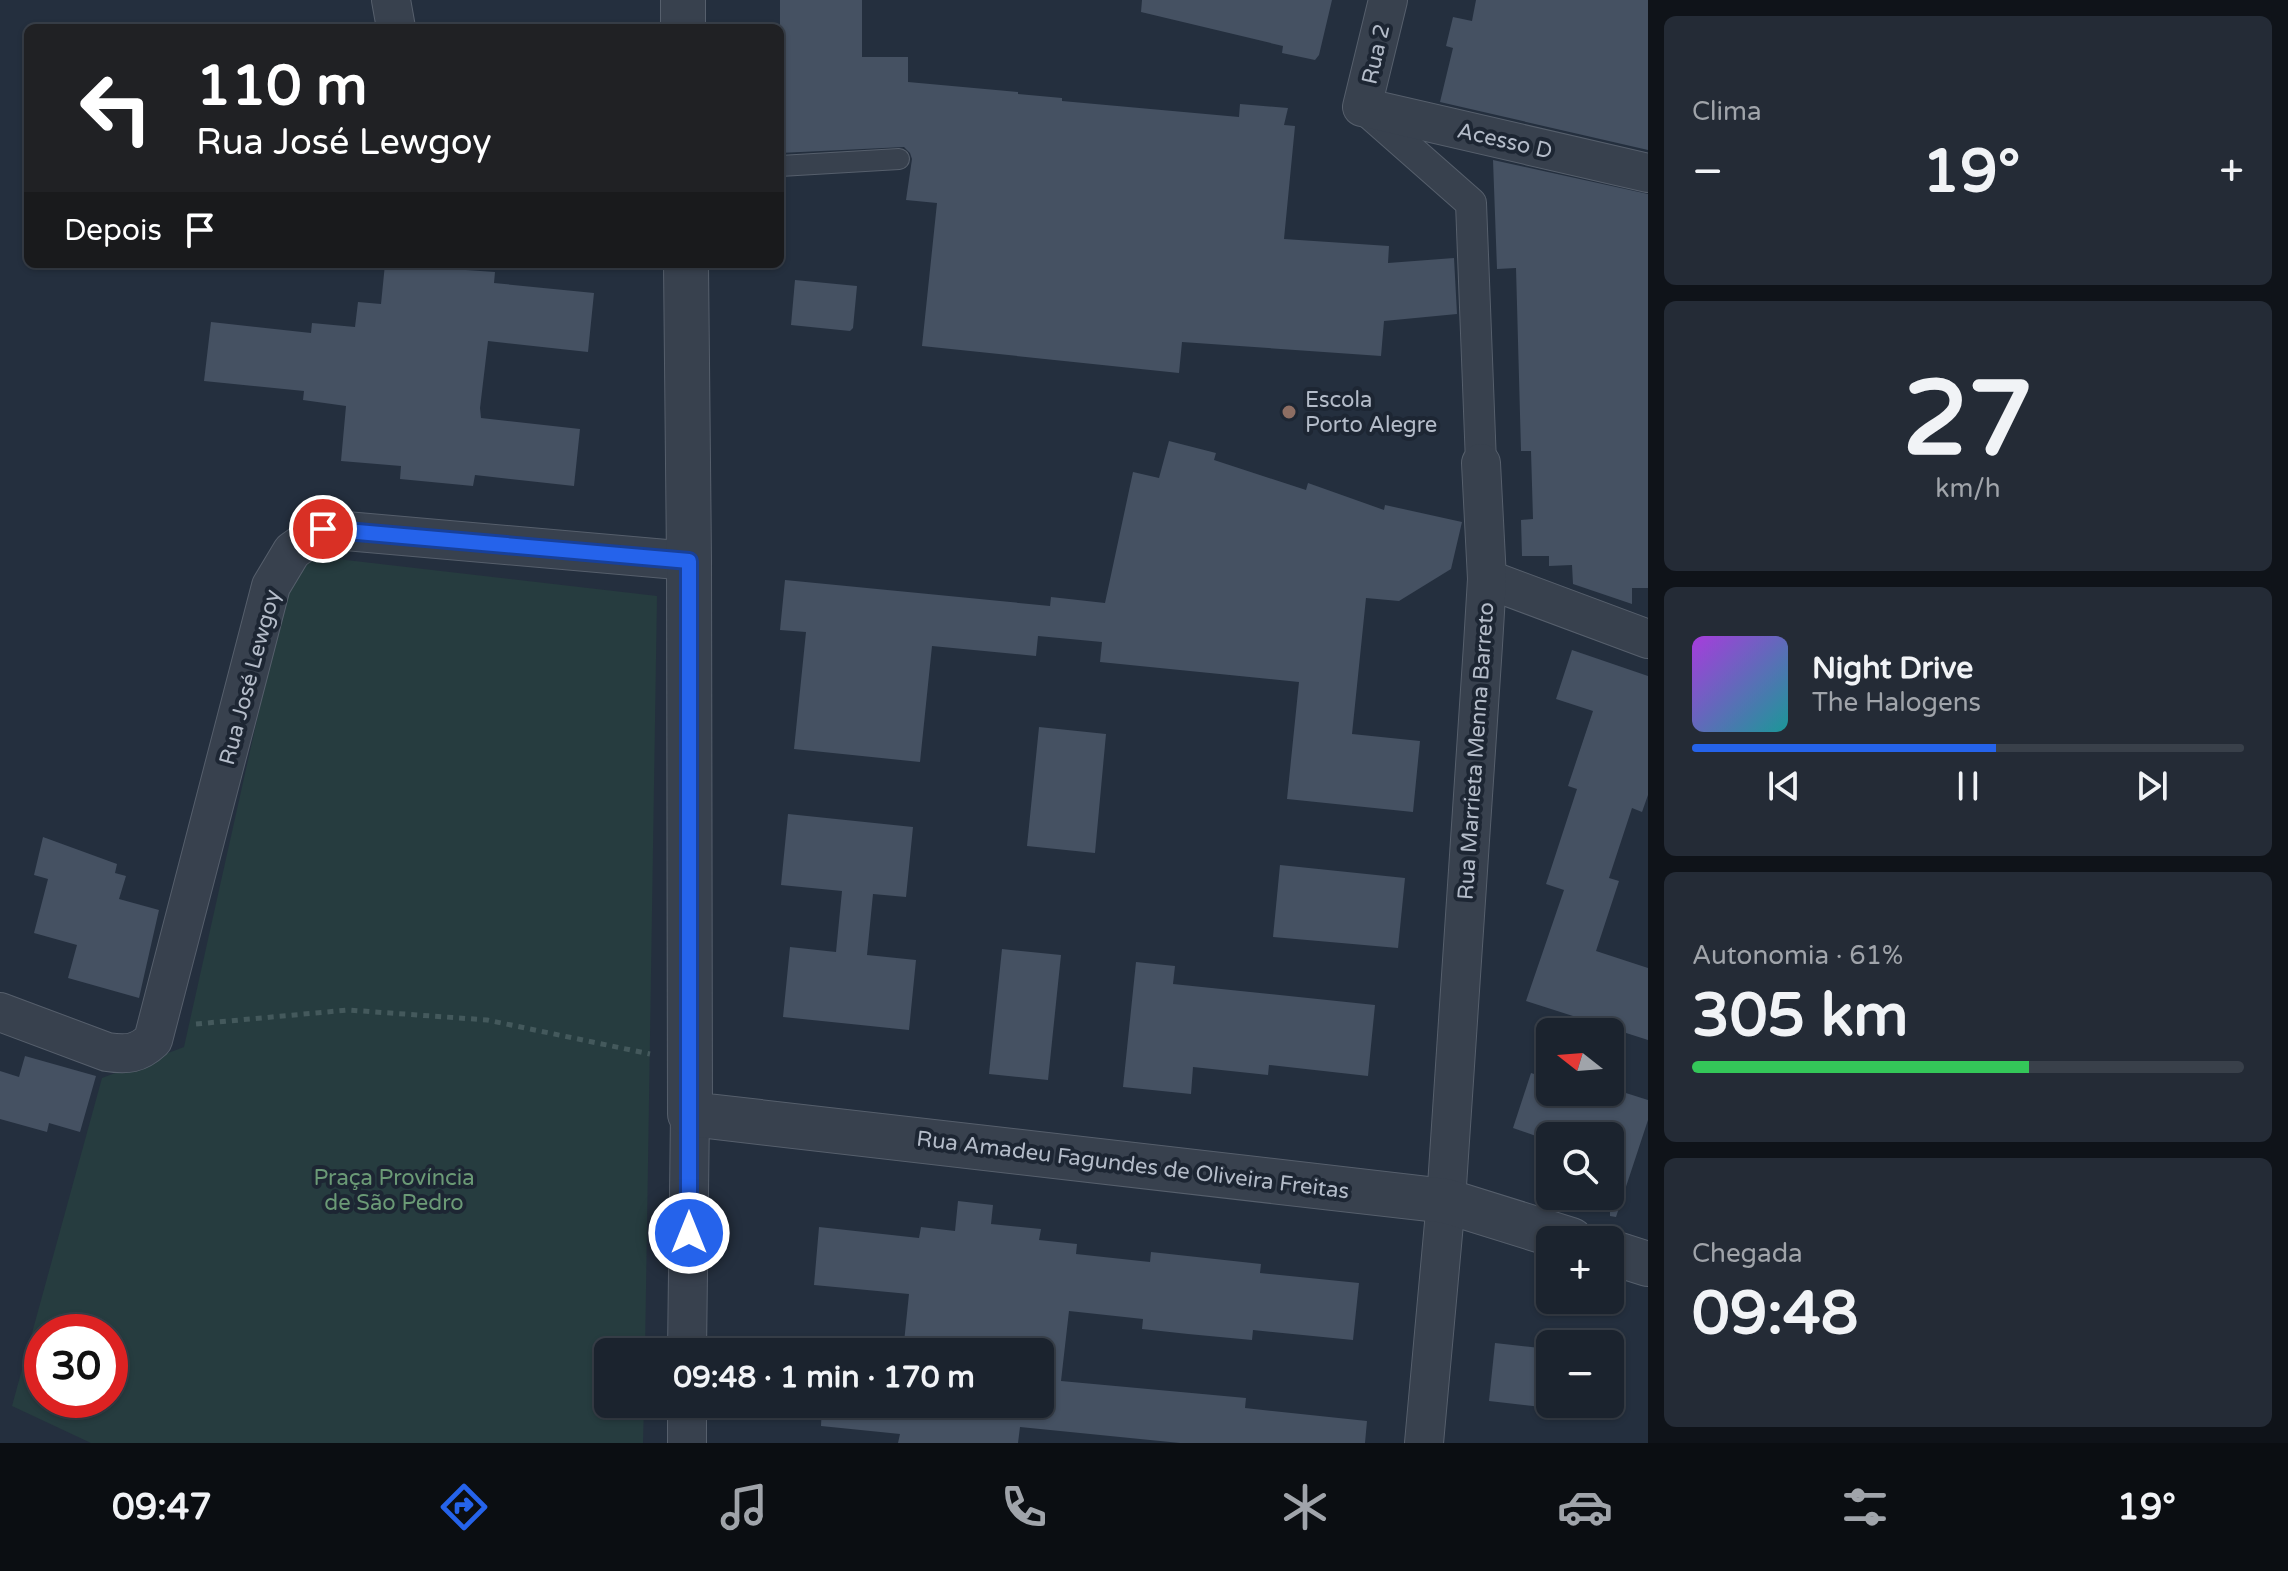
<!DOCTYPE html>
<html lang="pt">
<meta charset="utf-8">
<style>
body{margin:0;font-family:"Varela Round",sans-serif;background:#242b36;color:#f1f3f6;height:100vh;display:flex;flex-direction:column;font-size:30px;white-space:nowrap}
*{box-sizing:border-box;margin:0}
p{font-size:26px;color:#a0a4aa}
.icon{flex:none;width:44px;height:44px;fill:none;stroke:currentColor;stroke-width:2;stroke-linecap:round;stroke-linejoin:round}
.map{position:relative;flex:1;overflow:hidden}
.side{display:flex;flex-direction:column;gap:16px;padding:16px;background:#0f1319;width:640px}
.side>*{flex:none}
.banner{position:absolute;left:24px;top:24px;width:760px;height:244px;border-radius:12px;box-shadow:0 2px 6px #0004,0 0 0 2px #39404a;background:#202124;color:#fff;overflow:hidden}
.needle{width:52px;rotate:287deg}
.tools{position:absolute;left:1536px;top:1018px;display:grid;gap:16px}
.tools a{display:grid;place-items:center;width:88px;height:88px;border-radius:12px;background:#1b232e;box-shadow:0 2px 6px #0004,0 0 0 2px #39404a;font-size:40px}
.speed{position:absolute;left:24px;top:1314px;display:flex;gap:16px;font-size:40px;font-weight:700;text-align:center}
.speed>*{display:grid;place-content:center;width:104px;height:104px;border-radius:50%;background:#1b232e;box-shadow:0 2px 6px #0004,0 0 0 2px #39404a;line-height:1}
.speed .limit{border:12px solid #d22;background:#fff;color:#111}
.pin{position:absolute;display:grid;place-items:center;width:68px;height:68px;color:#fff;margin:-34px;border:4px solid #fff;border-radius:50%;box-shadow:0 2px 8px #0007}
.me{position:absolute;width:88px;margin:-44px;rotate:0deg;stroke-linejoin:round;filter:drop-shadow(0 0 6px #0008)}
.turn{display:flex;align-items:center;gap:28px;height:168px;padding:0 40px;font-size:36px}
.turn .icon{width:104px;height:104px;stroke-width:2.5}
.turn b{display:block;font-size:56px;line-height:68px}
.then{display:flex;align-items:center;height:76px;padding:0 40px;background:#0003;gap:16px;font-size:30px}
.big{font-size:60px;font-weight:700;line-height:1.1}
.side .widget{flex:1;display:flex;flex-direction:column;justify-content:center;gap:12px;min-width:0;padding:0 28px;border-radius:12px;background:#242b36}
.side .dial{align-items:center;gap:0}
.dial b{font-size:104px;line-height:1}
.song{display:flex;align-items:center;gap:24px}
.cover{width:96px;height:96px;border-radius:12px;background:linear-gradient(135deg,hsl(280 70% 55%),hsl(180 70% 35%))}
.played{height:8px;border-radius:4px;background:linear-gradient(90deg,#2563eb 55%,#39404a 55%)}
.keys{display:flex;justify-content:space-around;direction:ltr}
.heat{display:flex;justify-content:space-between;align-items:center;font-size:44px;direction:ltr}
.charge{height:12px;border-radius:6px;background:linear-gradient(90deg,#34c759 61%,#39404a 0)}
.trip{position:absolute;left:594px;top:1338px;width:460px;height:80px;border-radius:12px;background:#1b232e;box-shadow:0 2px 6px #0004,0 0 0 2px #39404a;font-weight:700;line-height:80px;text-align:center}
.menu{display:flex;height:128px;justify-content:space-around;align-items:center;background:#0b0e12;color:#a0a4aa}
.menu .icon{width:56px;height:56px}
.menu .on{color:#2563eb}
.menu b{font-size:36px;color:#f1f3f6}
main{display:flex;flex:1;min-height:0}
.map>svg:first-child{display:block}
</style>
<main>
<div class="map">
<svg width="1648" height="1443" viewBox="0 0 1648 1443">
<rect width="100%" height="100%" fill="#242f3e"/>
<path fill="#263c3f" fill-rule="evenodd" d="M 294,554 L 657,596 L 645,1352 L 608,1352 L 608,1404 L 644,1404 L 643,1443 L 91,1443 L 12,1406 L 102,1078 L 184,1047 ZM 42,1332 L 110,1332 L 110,1400 L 42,1400 Z"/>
<g fill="#455162">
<path d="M 780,0 L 862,0 L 862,57 L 908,57 L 908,82 L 1018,92 L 1018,94 L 1062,98 L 1062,101 L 1239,117 L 1240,104 L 1288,108 L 1284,125 L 1295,126 L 1284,239 L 1389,246 L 1388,263 L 1454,258 L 1457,314 L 1384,321 L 1381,356 L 1182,342 L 1179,373 L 922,346 L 937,203 L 906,200 L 912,159 L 910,153 L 904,147 L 780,153 Z"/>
<path d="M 1142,0 L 1332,0 L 1319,55 L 1315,60 L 1282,53 L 1283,46 L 1141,12 Z"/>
<path d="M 1476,0 L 1648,0 L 1648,150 L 1440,102 L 1453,48 L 1446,46 L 1453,17 L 1472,21 Z"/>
<path d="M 1493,160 L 1648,194 L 1648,588 L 1632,588 L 1632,604 L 1573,584 L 1572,565 L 1549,566 L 1549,556 L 1522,556 L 1521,520 L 1533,519 L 1531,451 L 1521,451 L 1516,268 L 1497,269 Z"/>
<path d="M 385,264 L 467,264 L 466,270 L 495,272 L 494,283 L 594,293 L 588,352 L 488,341 L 480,408 L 481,418 L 580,429 L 574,486 L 475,475 L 473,486 L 400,479 L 401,466 L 341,461 L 346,406 L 303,400 L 304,391 L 204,381 L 211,322 L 311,333 L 312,323 L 355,327 L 358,302 L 381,304 Z"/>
<path d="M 795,280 L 857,286 L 853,328 L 850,331 L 791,325 Z"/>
<path d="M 1169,441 L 1216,453 L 1214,460 L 1306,490 L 1308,483 L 1384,510 L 1385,505 L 1462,522 L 1451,569 L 1399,601 L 1366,598 L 1352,734 L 1420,741 L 1413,812 L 1287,799 L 1299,682 L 1100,662 L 1102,642 L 1038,636 L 1036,656 L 932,646 L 920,762 L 794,749 L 806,632 L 780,630 L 785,580 L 1050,606 L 1051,597 L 1105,603 L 1133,472 L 1159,478 Z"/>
<path d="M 1572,650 L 1648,676 L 1648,795 L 1642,812 L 1632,808 L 1609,878 L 1619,881 L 1596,951 L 1648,968 L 1648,1040 L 1526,1001 L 1564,890 L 1546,884 L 1577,789 L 1568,786 L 1593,711 L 1556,699 Z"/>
<path d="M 1039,727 L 1106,734 L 1095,853 L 1027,846 Z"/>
<path d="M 788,814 L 913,827 L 906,897 L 873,894 L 867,955 L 916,960 L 909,1030 L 783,1017 L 790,947 L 836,952 L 842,891 L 781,885 Z"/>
<path d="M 43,837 L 117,864 L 115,873 L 126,876 L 119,899 L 159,910 L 139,998 L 68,978 L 77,945 L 34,933 L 48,879 L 34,875 Z"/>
<path d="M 1280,865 L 1405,878 L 1398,948 L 1273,937 Z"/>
<path d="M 1002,949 L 1061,955 L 1048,1080 L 989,1074 Z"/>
<path d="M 1136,962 L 1175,966 L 1173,984 L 1375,1005 L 1368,1076 L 1269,1065 L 1268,1075 L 1193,1067 L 1191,1094 L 1123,1087 Z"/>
<path d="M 25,1056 L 96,1076 L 80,1132 L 49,1123 L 47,1132 L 0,1119 L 0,1071 L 19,1077 Z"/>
<path d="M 1531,1073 L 1550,1079 L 1550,1092 L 1590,1092 L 1602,1096 L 1603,1092 L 1610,1092 L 1610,1088 L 1648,1100 L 1648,1120 L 1616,1217 L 1610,1216 L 1610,1136 L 1536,1136 L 1513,1128 Z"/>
<path d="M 958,1201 L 993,1205 L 991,1224 L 1041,1229 L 1039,1240 L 1077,1244 L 1076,1254 L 1150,1262 L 1151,1252 L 1261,1264 L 1260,1273 L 1359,1283 L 1353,1340 L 1253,1330 L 1252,1340 L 1188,1334 L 1142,1329 L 1143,1319 L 1069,1311 L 1061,1381 L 1246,1398 L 1245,1408 L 1367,1421 L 1365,1443 L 1180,1443 L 1020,1427 L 1018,1443 L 898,1443 L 900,1434 L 821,1426 L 822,1404 L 1040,1404 L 1040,1352 L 903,1352 L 909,1294 L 814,1285 L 819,1227 L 919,1238 L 921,1227 L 955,1231 Z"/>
<path d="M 1495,1343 L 1550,1349 L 1550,1408 L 1489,1401 Z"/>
</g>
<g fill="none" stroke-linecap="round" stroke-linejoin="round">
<defs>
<path id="service" d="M 780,166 L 899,159"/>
<path id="pedestrian" d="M 1362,107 L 1471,203 L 1481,463"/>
<g id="minor">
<path d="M 391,0 L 396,28"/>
<path d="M 1388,0 L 1362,107 L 1648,173"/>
<path d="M 1487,579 L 1648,639"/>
<path d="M 0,1012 L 107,1052 C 127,1055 138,1054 153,1040 L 271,586 L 292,551 L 323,529 L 689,561"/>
<path d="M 687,1352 L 690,1114"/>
<path d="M 687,1443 L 687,1404"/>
<path d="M 1424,1443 L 1446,1201 L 1483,645 L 1487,579 L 1481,463"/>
</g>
<g id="tertiary">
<path d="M 683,0 L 683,28"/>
<path d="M 686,264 L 689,561 L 690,1114 L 1446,1201 L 1571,1240"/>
<path d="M 1610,1252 L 1648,1264"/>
</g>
</defs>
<use href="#service" stroke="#565f6c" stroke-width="22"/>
<use href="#pedestrian" stroke="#565f6c" stroke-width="32"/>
<use href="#minor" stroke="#565f6c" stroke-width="40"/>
<use href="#tertiary" stroke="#565f6c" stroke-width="46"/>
<path stroke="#44595c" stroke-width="5" stroke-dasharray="6 6" stroke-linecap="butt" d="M 196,1024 L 348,1010 L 487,1020 L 650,1054"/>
<use href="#service" stroke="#38414e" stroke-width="20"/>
<use href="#pedestrian" stroke="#38414e" stroke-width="30"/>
<use href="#minor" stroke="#38414e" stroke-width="38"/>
<use href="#tertiary" stroke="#38414e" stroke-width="44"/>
</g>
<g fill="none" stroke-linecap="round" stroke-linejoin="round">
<defs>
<path id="route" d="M 323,529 L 689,561 L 689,1233"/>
</defs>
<use href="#route" stroke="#184099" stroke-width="20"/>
<use href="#route" stroke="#2563eb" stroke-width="14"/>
</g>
<circle fill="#8d6e63" stroke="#1d2633" stroke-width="3" cx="1289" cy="412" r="8"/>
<g text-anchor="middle" stroke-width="8" stroke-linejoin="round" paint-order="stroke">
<g font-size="22" fill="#b4bcc9" stroke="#1d2633">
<text transform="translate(1375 54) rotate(-77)" y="8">Rua 2</text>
<text transform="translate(1505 140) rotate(13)" y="8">Acesso D</text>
<text transform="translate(249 677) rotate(-75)" y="8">Rua José Lewgoy</text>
<text transform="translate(1475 751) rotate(-86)" y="8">Rua Marrieta Menna Barreto</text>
<text transform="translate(1133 1164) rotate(7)" y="8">Rua Amadeu Fagundes de Oliveira Freitas</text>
</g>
<g font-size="22" fill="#b4bcc9" stroke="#1d2633" text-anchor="start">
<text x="1305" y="407">Escola<tspan x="1305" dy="25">Porto Alegre</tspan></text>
</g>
<g font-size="22" fill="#6b9a76" stroke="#1d2633">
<text x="394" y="1185">Praça Província<tspan x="394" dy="25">de São Pedro</tspan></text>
</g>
</g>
</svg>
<div class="tools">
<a><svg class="needle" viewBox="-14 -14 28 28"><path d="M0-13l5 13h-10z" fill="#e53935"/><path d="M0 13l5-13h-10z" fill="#a0a4aa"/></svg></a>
<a><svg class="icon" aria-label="search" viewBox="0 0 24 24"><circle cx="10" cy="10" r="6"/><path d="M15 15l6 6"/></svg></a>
<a>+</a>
<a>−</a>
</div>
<div class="speed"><div class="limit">30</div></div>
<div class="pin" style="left:323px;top:529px;background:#d93025"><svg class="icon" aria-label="arrive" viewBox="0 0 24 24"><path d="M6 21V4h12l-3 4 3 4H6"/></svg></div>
<svg class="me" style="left:689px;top:1233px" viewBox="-20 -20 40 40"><circle r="17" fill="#2563eb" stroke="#fff" stroke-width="3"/><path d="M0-11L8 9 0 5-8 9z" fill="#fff"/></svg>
<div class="trip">09:48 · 1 min · 170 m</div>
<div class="banner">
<div class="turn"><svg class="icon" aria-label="left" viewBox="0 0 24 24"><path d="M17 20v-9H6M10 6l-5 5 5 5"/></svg><div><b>110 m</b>Rua José Lewgoy</div></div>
<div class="then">Depois<svg class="icon" aria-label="arrive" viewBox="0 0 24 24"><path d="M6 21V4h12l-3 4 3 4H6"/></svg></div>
</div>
</div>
<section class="side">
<div class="widget"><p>Clima</p>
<div class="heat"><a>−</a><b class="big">19°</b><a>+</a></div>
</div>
<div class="widget dial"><b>27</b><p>km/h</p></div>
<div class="widget">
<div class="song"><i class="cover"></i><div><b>Night Drive</b><p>The Halogens</p></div></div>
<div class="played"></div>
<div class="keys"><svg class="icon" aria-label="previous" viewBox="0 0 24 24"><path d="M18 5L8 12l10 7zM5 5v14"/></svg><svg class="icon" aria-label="pause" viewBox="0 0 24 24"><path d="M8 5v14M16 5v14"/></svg><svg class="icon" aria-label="next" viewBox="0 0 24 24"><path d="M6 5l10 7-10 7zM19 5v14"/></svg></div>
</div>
<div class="widget"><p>Autonomia · 61%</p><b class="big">305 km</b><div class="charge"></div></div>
<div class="widget"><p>Chegada</p><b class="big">09:48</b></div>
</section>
</main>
<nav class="menu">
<b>09:47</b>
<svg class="icon on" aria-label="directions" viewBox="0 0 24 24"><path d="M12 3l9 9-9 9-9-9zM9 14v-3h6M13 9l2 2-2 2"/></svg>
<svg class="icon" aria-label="music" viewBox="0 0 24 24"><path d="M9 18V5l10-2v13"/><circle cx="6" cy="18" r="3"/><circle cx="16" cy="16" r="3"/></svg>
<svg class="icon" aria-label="phone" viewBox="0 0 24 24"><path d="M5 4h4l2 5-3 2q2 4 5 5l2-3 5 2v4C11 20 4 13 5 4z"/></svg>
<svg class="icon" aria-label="climate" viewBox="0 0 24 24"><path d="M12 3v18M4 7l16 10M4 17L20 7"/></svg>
<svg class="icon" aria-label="car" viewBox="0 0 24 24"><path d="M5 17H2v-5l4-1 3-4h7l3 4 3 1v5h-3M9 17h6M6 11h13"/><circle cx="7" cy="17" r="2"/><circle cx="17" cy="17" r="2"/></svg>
<svg class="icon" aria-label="filters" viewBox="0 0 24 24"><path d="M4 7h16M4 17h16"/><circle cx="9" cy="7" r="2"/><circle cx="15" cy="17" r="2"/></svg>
<b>19°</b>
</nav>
